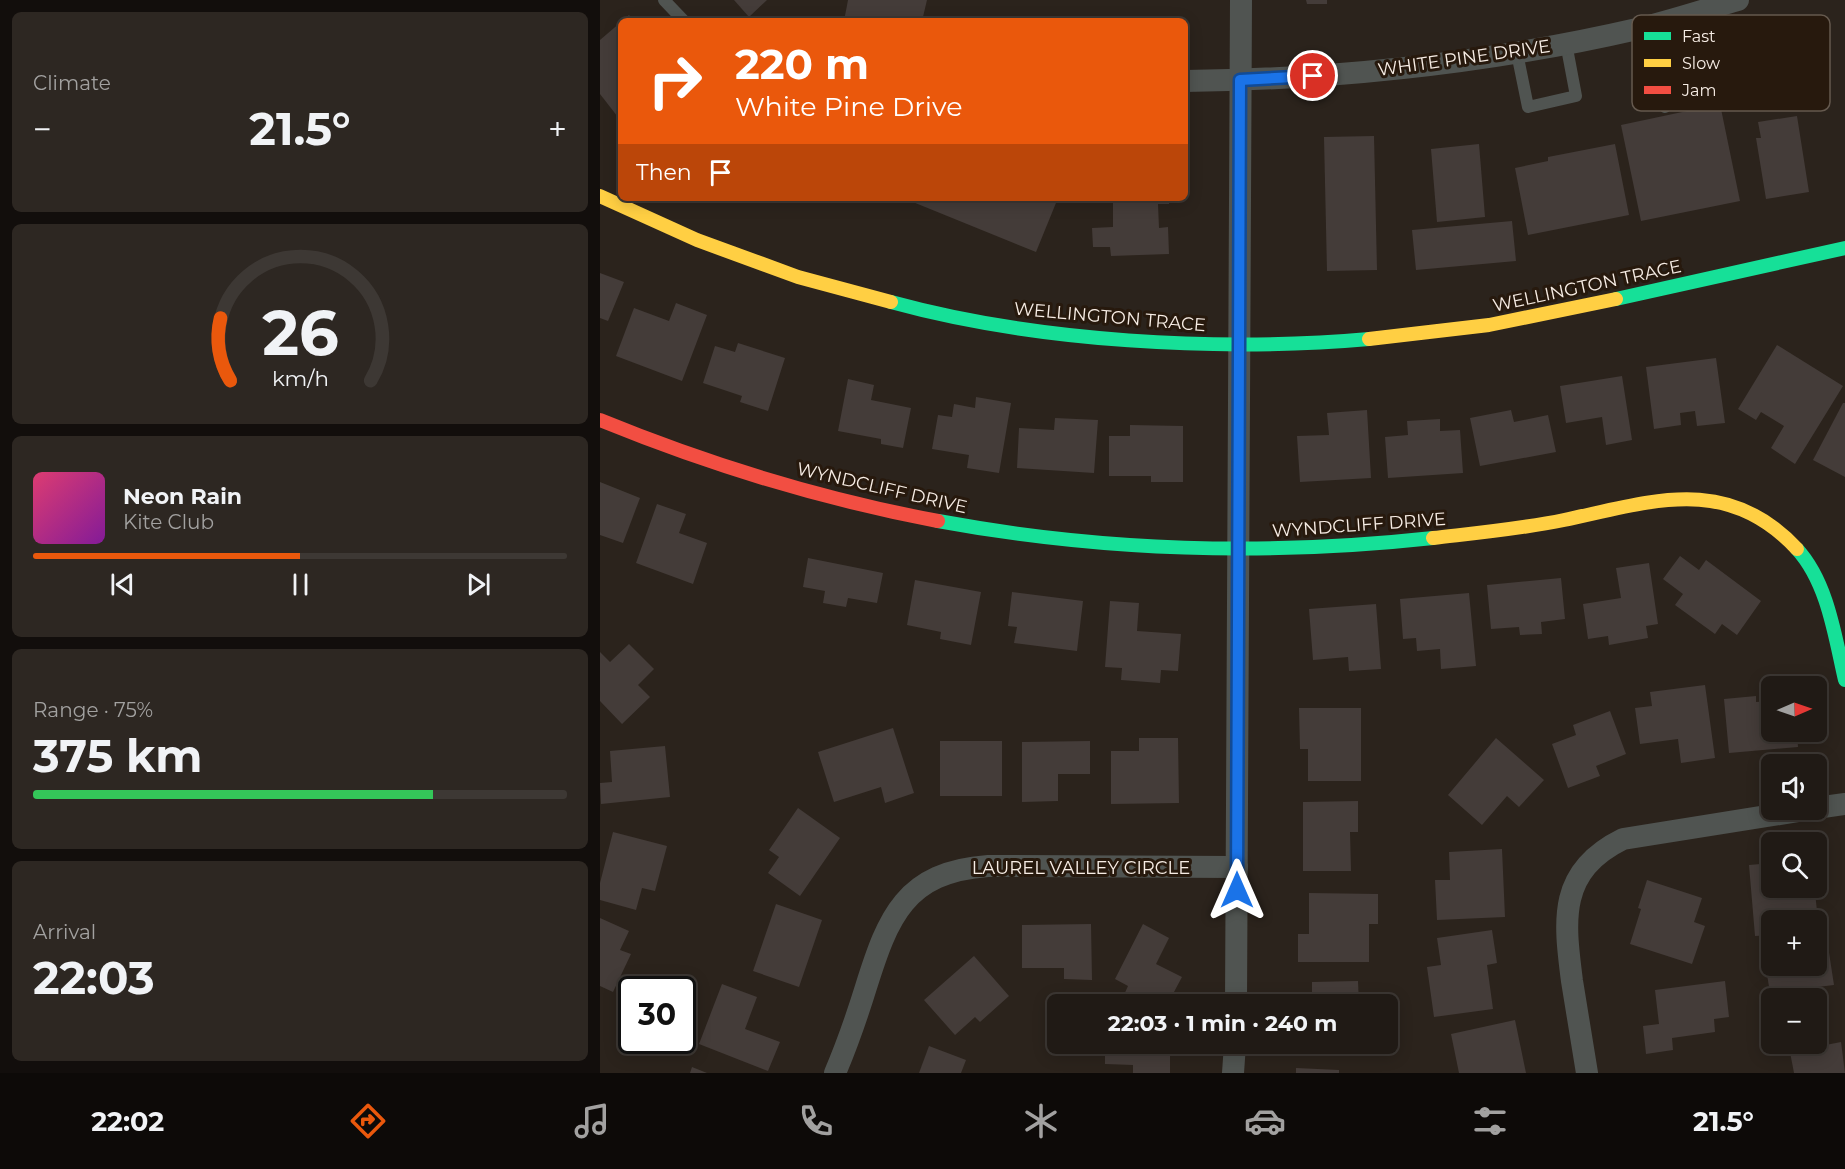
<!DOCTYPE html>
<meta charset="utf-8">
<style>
body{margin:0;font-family:Montserrat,sans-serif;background:#2d2722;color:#f1f3f6;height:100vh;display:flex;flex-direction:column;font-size:22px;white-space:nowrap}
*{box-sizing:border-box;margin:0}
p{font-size:20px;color:#a2a1a0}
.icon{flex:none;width:33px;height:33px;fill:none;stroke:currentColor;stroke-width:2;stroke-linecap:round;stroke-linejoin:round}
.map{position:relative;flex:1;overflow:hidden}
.details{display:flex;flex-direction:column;gap:12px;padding:12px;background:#120e0c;width:600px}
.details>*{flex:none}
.hud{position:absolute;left:18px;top:18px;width:570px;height:183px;border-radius:9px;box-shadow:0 3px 15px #0003,0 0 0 2px #3d3834;background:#ea580c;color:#fff;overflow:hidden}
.needle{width:39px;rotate:88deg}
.controls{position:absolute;left:1161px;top:676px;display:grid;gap:12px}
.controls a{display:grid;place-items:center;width:66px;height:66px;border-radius:9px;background:#201a15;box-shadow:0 3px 15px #0003,0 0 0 2px #3d3834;font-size:30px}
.speed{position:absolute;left:18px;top:976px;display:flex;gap:12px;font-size:30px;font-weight:700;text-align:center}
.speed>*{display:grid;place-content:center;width:78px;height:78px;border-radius:50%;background:#201a15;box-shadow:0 3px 15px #0003,0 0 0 2px #3d3834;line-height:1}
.speed .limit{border:3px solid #111;border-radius:9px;background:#fff;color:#111}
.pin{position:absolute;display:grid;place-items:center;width:51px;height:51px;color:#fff;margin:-26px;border:3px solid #fff;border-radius:50%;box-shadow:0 2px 6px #0007}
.me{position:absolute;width:66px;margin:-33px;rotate:0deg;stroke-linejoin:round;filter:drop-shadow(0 0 4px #0008)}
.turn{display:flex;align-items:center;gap:21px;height:126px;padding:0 18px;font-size:27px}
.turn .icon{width:78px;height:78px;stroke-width:2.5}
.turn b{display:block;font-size:42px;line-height:51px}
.then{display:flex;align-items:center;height:57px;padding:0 18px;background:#0003;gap:12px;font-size:22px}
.big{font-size:45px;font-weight:700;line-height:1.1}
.details .card{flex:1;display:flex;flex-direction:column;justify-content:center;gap:9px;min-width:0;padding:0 21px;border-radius:9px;background:#2d2722}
.details .dial{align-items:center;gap:0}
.dial svg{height:156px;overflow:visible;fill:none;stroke:#3d3834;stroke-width:7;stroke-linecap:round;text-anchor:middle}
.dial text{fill:#f1f3f6;stroke:none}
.song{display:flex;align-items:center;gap:18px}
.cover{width:72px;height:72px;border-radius:9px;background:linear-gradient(135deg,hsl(340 70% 55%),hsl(290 70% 35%))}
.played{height:6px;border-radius:3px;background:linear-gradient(90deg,#ea580c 50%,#3d3834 50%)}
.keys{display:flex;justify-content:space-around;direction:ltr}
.heat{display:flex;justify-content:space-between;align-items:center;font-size:33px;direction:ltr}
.charge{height:9px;border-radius:4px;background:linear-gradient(90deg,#34c759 75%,#3d3834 0)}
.trip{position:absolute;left:447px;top:994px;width:351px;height:60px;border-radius:9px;background:#201a15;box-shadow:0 3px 15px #0003,0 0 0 2px #3d3834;font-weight:700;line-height:60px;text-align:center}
.menu{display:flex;height:96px;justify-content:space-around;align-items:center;background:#0d0a08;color:#a2a1a0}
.menu .icon{width:42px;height:42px}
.menu .active{color:#ea580c}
.menu b{font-size:27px;color:#f1f3f6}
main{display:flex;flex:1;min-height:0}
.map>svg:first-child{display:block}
</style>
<main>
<section class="details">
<div class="card"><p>Climate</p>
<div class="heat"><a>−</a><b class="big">21.5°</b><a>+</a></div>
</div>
<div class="card dial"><svg viewBox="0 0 100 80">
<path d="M14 69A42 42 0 1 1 86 69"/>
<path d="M14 69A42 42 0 0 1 9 37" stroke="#ea580c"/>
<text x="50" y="56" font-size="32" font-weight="700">26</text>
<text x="50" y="72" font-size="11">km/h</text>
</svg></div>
<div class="card">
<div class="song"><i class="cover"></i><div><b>Neon Rain</b><p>Kite Club</p></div></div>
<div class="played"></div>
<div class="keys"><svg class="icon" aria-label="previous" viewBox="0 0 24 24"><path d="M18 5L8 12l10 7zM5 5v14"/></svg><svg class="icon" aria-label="pause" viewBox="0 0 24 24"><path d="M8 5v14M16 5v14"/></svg><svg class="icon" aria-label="next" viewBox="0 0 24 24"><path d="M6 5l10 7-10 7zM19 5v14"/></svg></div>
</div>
<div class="card"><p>Range · 75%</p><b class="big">375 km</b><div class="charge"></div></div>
<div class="card"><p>Arrival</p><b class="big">22:03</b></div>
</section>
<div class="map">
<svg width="1245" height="1073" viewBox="0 0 1245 1073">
<rect width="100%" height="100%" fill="#2b231c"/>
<g fill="#443c39">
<path d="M 134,0 L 167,0 L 149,17 Z"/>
<path d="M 248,0 L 327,0 L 322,21 L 244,21 Z"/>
<path d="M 706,0 L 727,0 L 727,4 L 707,4 Z"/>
<path d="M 29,15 L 34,21 L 22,21 Z"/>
<path d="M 21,22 L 21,121 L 0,94 L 0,40 Z"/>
<path d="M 1120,104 L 1140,201 L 1041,221 L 1021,125 Z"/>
<path d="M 1197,116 L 1209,192 L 1166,199 L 1156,138 L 1161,138 L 1158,122 Z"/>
<path d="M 774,136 L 777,270 L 727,271 L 724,137 Z"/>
<path d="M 879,144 L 885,217 L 837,222 L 831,149 Z"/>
<path d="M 1015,144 L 1029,215 L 928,235 L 915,168 L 948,161 L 948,157 Z"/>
<path d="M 303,198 L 458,198 L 436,252 Z"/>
<path d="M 492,198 L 569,198 L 569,204 L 558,204 L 559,228 L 568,227 L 569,254 L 511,256 L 510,247 L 493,247 L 492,228 L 513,227 L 513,202 L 492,203 Z"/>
<path d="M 912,221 L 916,261 L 816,270 L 812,230 Z"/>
<path d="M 0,273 L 24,282 L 8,321 L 0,318 Z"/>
<path d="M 76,303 L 107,315 L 82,381 L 16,356 L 34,308 L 69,321 Z"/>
<path d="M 138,343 L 185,358 L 168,411 L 140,402 L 142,396 L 103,383 L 115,346 L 135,352 Z"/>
<path d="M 1177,345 L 1243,386 L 1195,464 L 1171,448 L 1184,426 L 1161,412 L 1156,420 L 1138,409 Z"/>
<path d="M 1116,358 L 1125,423 L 1097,426 L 1095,411 L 1080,413 L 1081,425 L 1054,429 L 1046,367 Z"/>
<path d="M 1022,376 L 1032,440 L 1006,445 L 1002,417 L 966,423 L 960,386 Z"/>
<path d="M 248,379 L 274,385 L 271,400 L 311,408 L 303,448 L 281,444 L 281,439 L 238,431 Z"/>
<path d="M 376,397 L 411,403 L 399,473 L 367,468 L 369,455 L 332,449 L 338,415 L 352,417 L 354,404 L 375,408 Z"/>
<path d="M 1243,403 L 1245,403 L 1245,477 L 1213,460 Z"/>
<path d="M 767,410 L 771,478 L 700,482 L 697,436 L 729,435 L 727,413 Z"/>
<path d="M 911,410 L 914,422 L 948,415 L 956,452 L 880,466 L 870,418 Z"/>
<path d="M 455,418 L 498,420 L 494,473 L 417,468 L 419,428 L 454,430 Z"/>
<path d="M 840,419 L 840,431 L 860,430 L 863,473 L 788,478 L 785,437 L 808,435 L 807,421 Z"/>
<path d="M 530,425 L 583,426 L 583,482 L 551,482 L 551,476 L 509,476 L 509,436 L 530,436 Z"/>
<path d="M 0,482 L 40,498 L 23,543 L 0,535 Z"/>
<path d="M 57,504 L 86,514 L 79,533 L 107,543 L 93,584 L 36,563 Z"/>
<path d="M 1080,556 L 1099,570 L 1106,560 L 1161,601 L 1137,635 L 1122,624 L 1115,634 L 1075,605 L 1083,594 L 1063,579 Z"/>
<path d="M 208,558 L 283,573 L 277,603 L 248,598 L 246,607 L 223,603 L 225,591 L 203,587 Z"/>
<path d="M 1049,563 L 1058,624 L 1046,626 L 1048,638 L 1009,645 L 1008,636 L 988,639 L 983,604 L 1021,598 L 1016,568 Z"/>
<path d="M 961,578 L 965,619 L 941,622 L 942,634 L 920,635 L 919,627 L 891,629 L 887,585 Z"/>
<path d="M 315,580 L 381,592 L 371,645 L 340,639 L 341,632 L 307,625 Z"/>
<path d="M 412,592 L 483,601 L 477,651 L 414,643 L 417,627 L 408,626 Z"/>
<path d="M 869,593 L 876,666 L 841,669 L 840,649 L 817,651 L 816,638 L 803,639 L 800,599 Z"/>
<path d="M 510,601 L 539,603 L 537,631 L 581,634 L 578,671 L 561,670 L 560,683 L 521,680 L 522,668 L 505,667 Z"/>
<path d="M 776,604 L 781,669 L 749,671 L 748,657 L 713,660 L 709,609 Z"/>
<path d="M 29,644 L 54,669 L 38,685 L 50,697 L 22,724 L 0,701 L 0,652 L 10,662 Z"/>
<path d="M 1105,685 L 1115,758 L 1081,763 L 1078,739 L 1040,744 L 1035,708 L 1052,706 L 1050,692 Z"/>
<path d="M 1156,696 L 1156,702 L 1172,701 L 1172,732 L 1197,732 L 1198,747 L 1129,753 L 1124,699 Z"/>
<path d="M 699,708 L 761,708 L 761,781 L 708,781 L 708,749 L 700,749 Z"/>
<path d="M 1010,711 L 1026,754 L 996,766 L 1000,776 L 968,788 L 952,744 L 976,735 L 973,725 Z"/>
<path d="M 293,728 L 314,793 L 285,803 L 281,787 L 234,802 L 218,752 Z"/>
<path d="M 539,738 L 578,738 L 579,803 L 511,804 L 511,751 L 539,751 Z"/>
<path d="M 896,738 L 944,780 L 919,807 L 907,796 L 882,825 L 848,795 Z"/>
<rect x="340" y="741" width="62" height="55"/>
<path d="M 490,741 L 490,774 L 458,774 L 458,801 L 422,802 L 422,742 Z"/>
<path d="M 65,746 L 70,797 L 1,804 L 0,783 L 12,782 L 10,751 Z"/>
<path d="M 758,801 L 758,832 L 750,832 L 751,871 L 703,871 L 703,802 Z"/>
<path d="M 198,808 L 240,838 L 200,896 L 168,873 L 179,857 L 169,850 Z"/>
<path d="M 13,832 L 67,846 L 55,891 L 42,888 L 36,910 L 0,900 L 0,883 Z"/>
<path d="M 902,849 L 905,917 L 837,920 L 835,880 L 850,880 L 849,852 Z"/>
<path d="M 1172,863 L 1172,888 L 1198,888 L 1198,894 L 1215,892 L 1218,921 L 1172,921 L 1172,935 L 1155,936 L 1149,865 Z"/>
<path d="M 1047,880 L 1102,898 L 1094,922 L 1105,926 L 1092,964 L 1030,944 L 1041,909 L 1038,908 Z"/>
<path d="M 709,893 L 778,894 L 778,924 L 769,924 L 769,962 L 698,962 L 698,934 L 709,934 Z"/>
<path d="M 176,904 L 222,920 L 199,987 L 153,971 Z"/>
<path d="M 0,918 L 29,931 L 20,950 L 31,954 L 13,992 L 0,986 Z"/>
<path d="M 491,924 L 492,980 L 464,979 L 464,968 L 422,968 L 422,925 Z"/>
<path d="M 543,924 L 569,938 L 556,964 L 582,977 L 567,1005 L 559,1005 L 545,998 L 542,1005 L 538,1005 L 523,997 L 528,986 L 515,979 Z"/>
<path d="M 892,930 L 897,963 L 887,965 L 893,1009 L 834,1017 L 827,967 L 841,965 L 837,938 Z"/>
<path d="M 1228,946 L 1234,985 L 1217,987 L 1223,1024 L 1216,1026 L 1216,999 L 1171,999 L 1164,956 L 1172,955 L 1172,966 L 1216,966 L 1216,948 Z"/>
<path d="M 374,956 L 409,996 L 380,1022 L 375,1017 L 355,1035 L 324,1000 Z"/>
<path d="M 758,981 L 759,1005 L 712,1005 L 712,982 Z"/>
<path d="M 1125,981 L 1129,1017 L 1114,1019 L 1115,1032 L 1072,1038 L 1073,1050 L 1046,1054 L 1043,1026 L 1059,1024 L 1055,990 Z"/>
<path d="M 122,984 L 157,997 L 145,1029 L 180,1042 L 168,1071 L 99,1044 Z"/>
<path d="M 915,1020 L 926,1073 L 859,1073 L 851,1034 Z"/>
<path d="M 1241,1042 L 1245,1073 L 1194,1073 L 1190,1052 Z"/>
<path d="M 505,1044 L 570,1044 L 570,1073 L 533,1073 L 533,1065 L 505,1064 Z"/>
<rect x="697" y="1044" width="62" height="12"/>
<path d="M 329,1046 L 366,1060 L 361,1073 L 319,1073 Z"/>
<path d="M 92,1067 L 107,1073 L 90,1073 Z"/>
<path d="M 696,1068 L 739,1070 L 739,1073 L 696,1073 Z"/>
</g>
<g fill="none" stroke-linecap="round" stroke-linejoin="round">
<g stroke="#505451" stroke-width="12">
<path d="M 64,0 L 84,21"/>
<path d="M 1048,26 L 1065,107"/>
<path d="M 917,53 L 928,107 L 976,96 L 966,43"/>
</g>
<g stroke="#505451" stroke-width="22">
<path d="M 585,81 C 737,79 889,63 1037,29 C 1071,21 1104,10 1138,0"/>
<path d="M 1216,808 L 1245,804"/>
<path d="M 636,1005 L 641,0"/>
<path d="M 235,1073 C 247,1045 257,1016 266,987 C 288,917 305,872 388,866 L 637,867"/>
<path d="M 633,1073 L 635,1044"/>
<path d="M 987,1073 C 982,1042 977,1012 972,981 C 964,919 958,871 1023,839 L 1205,810"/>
</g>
<g stroke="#16e098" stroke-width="14">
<path d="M 1016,299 L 1245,248"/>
<path d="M 291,302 C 437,342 619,352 769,339"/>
<path d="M 338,521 C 501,551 668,556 833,538"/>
<path d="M 1197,549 C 1228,583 1235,637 1245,680"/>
</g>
<g stroke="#ffcf43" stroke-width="14">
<path d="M 0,196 L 97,240 L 198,277 L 291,302"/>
<path d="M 769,339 L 889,325 L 1016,299"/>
<path d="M 833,538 C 876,533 920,529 964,520 C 1050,502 1127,473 1197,549"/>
</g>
<path stroke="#f24e42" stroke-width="14" d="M 0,420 C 110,465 221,499 338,521"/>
</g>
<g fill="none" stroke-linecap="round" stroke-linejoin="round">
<defs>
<path id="route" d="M 637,890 L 640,80 L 713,76"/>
</defs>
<use href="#route" stroke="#114b97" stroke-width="15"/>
<use href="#route" stroke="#1a73e8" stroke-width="10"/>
</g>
<g text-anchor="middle" stroke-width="6" stroke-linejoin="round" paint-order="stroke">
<g font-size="18" fill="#f7ede5" stroke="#27190d">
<text transform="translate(864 58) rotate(-8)" y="6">WHITE PINE DRIVE</text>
<text transform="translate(987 286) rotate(-12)" y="6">WELLINGTON TRACE</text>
<text transform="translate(510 317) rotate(5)" y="6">WELLINGTON TRACE</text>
<text transform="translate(282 488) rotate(13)" y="6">WYNDCLIFF DRIVE</text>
<text transform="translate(759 525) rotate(-4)" y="6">WYNDCLIFF DRIVE</text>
<text x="481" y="874">LAUREL VALLEY CIRCLE</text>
</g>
</g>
<rect x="1032" y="15" width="198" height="96" rx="9" fill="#27190d" stroke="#65594e" stroke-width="1.5"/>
<rect x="1044" y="32" width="27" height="8" fill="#16e098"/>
<rect x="1044" y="59" width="27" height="8" fill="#ffcf43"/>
<rect x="1044" y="86" width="27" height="8" fill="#f24e42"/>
<g font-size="16" fill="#f7ede5">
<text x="1082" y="42">Fast</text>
<text x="1082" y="69">Slow</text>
<text x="1082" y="96">Jam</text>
</g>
</svg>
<div class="controls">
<a><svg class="needle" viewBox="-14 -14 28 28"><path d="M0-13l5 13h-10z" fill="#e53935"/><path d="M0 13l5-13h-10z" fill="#a2a1a0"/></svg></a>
<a><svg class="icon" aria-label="sound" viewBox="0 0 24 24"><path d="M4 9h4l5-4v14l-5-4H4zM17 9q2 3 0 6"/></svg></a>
<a><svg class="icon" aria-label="search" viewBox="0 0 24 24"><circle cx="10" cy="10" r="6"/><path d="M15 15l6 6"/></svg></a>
<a>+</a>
<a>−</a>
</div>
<div class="speed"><div class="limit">30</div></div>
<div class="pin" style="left:713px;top:76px;background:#d93025"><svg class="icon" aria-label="arrive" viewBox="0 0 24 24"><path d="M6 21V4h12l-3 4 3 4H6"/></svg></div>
<svg class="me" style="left:637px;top:890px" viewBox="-20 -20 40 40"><path d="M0-17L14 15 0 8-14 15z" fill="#1a73e8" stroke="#fff" stroke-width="4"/></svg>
<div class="trip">22:03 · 1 min · 240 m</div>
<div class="hud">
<div class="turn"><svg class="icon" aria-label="right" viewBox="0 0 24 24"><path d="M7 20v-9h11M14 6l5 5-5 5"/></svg><div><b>220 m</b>White Pine Drive</div></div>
<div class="then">Then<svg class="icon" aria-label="arrive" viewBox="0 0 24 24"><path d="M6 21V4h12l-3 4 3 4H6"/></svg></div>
</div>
</div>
</main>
<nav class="menu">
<b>22:02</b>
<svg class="icon active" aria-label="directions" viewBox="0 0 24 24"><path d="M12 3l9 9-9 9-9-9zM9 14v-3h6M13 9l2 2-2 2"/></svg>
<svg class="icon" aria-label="music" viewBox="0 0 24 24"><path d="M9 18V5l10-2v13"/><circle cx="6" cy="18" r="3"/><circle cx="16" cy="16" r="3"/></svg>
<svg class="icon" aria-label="phone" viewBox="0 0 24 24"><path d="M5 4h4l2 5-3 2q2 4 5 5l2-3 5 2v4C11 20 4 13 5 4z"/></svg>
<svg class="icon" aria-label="climate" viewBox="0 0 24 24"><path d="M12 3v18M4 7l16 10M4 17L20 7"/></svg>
<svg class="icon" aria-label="car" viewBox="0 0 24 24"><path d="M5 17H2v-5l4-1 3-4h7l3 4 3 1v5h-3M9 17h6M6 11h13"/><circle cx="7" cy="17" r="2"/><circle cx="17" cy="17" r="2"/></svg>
<svg class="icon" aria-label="filters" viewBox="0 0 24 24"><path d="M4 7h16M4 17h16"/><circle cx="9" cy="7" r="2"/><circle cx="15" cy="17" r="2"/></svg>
<b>21.5°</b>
</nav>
